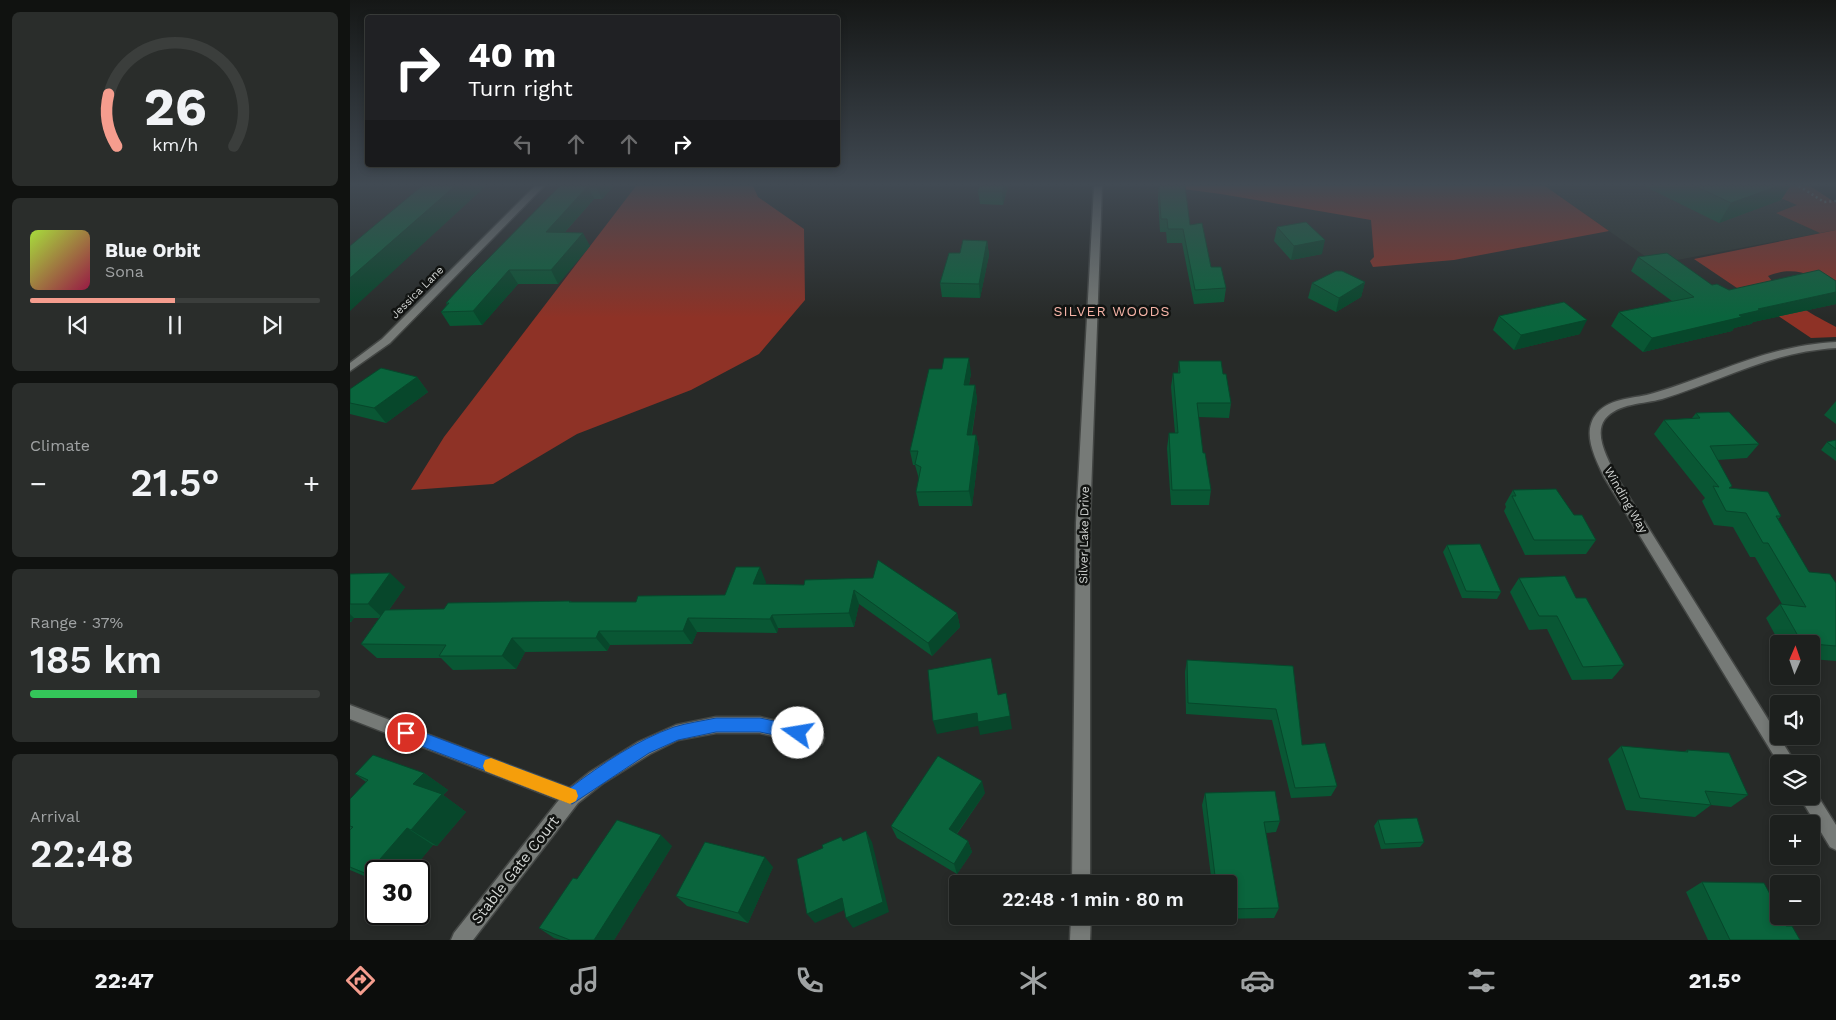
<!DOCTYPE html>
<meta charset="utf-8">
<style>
body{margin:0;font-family:"Work Sans",sans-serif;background:#2a2d2b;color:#f1f3f6;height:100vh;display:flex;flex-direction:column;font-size:19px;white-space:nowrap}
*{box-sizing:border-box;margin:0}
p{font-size:16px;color:#a0a3a4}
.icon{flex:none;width:28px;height:28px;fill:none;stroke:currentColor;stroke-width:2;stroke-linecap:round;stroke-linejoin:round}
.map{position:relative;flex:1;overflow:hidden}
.sheet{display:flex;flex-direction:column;gap:12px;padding:12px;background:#101210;width:350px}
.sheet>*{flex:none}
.banner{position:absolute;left:15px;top:15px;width:475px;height:152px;border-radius:5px;box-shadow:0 2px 8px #0003,0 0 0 1px #3b3e3c;background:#202124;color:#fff;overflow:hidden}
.needle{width:32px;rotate:2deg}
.buttons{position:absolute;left:1420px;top:635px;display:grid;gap:10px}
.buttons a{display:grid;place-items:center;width:50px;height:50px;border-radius:5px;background:#1d201e;box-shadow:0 2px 8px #0003,0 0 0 1px #3b3e3c;font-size:25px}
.speed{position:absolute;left:15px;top:860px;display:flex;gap:10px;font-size:25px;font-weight:700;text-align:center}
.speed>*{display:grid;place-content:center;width:65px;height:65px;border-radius:50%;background:#1d201e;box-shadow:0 2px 8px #0003,0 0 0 1px #3b3e3c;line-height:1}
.speed .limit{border:2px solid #111;border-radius:8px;background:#fff;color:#111}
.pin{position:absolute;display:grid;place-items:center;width:42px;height:42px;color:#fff;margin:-21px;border:2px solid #fff;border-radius:50%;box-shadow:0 1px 5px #0007}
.me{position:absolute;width:55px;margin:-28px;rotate:283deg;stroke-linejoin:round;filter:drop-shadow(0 0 4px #0008)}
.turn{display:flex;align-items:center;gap:18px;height:105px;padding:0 20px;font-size:22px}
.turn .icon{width:65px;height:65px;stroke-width:2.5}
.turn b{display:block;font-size:35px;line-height:42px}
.lanes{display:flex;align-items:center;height:48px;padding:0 20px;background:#0003;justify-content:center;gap:25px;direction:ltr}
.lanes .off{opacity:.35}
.big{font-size:38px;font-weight:600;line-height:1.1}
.sheet .widget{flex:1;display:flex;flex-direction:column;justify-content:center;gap:8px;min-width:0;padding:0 18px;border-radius:8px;background:#2a2d2b}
.sheet .dial{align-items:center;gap:0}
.dial svg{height:130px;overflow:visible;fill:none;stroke:#3b3e3c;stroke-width:7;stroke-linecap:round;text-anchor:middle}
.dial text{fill:#f1f3f6;stroke:none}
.song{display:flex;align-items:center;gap:15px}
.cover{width:60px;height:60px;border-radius:8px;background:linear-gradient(135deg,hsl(80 70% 55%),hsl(340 70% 35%))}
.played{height:5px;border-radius:2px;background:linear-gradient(90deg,#f59d8e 50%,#3b3e3c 50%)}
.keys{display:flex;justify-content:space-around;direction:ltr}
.heat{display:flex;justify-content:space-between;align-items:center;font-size:28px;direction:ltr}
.charge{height:8px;border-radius:4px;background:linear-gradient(90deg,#34c759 37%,#3b3e3c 0)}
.trip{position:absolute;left:599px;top:875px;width:288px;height:50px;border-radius:5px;background:#1d201e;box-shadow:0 2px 8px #0003,0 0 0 1px #3b3e3c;font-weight:600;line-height:50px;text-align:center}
.tab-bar{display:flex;height:80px;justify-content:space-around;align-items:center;background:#0c0d0c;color:#a0a3a4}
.tab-bar .icon{width:35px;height:35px}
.tab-bar .active{color:#f59d8e}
.tab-bar b{font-size:22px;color:#f1f3f6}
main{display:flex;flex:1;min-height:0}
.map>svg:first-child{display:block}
</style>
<main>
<section class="sheet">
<div class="widget dial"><svg viewBox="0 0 100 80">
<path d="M14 69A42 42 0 1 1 86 69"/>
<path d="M14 69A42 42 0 0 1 9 37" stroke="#f59d8e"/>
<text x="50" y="56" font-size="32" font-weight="700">26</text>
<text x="50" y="72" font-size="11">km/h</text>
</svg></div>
<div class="widget">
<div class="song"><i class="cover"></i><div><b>Blue Orbit</b><p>Sona</p></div></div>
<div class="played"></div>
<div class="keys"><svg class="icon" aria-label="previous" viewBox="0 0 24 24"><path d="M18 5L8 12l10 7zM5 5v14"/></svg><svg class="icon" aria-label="pause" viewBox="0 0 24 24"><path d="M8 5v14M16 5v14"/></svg><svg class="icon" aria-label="next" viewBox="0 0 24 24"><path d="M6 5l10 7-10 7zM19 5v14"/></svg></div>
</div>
<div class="widget"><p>Climate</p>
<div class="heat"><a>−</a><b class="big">21.5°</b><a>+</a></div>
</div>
<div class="widget"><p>Range · 37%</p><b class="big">185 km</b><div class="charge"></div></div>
<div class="widget"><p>Arrival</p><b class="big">22:48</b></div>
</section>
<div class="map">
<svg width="1486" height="940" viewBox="0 0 1486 940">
<rect width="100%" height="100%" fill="#272a28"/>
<path fill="#2c352f" d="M 1195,186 L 1460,186 L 1486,203 L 1486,230 L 1306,264 Z"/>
<path fill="#6e332a" d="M 1391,186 L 1460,186 L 1486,203 L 1486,230 L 1470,233 L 1426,213 L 1447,205 L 1433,199 L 1427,201 Z"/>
<g fill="#8e3226">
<path d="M 286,186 L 403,186 L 408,197 L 454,229 L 455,300 L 409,354 L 341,390 L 227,434 L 143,484 L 61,490 L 94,437 Z"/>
<path d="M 810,186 L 1195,186 L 1259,231 L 1104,260 L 1023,267 L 1020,261 L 1024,257 L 1021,220 L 871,194 Z"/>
<path d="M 1486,230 L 1486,287 C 1462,275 1444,265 1418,276 C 1439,303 1457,311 1486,327 L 1486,337 L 1461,338 L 1344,259 Z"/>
</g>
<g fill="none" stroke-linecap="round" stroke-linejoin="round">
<defs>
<path id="service" d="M 0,705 L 222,789 L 228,792 L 230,797 L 228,802 L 222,805 L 0,719 Z"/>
<g id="minor">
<path d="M 185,186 L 194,186 L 40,343 L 0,371 L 0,363 L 32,339 Z"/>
<path d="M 744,186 L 752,186 L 740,523 L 740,884 L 722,884 L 726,523 Z"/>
<path d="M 1486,342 L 1486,348 C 1420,352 1373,380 1312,399 C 1294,404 1268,403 1255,419 C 1243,435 1259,461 1266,476 L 1446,764 L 1429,764 L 1254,477 C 1245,458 1231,432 1247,413 C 1261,397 1285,399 1304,393 C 1369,374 1415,346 1486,342 Z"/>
<path d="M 366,717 L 410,717 L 466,730 L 472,732 L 474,738 L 472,744 L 466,746 L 410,733 L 366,733 L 328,740 L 300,754 L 252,784 L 228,803 L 123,940 L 101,940 L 104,933 L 216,791 L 240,772 L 288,742 L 326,725 Z"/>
<path d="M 1461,789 L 1464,790 L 1486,825 L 1486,850 L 1480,847 L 1449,796 L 1461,796 Z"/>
<path d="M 721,916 L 741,916 L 740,940 L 720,940 Z"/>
</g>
</defs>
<use href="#service" stroke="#434644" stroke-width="3"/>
<use href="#minor" stroke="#434644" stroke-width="3"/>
<path stroke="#787b79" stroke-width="2.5" stroke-dasharray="2 3" stroke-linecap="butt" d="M 1449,186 L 1474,202 L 1486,201"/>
<use href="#service" fill="#767a77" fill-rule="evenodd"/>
<use href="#minor" fill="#767a77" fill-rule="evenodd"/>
</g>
<g fill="#095734">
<path d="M 210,186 L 264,186 L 252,199 L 244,199 L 215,232 L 240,246 L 208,284 L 168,284 L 132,325 L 100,326 L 91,312 L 97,305 L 96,303 Z"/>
<path d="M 630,186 L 658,186 L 653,205 L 630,204 L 628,191 Z"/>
<path d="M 809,186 L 840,225 L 861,267 L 876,288 L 874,302 L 844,304 L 832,243 L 817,243 L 816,232 L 810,232 L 808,198 Z"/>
<path d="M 1294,186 L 1440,186 L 1431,200 L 1369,223 Z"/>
<path d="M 927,227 L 972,254 L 941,260 L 924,241 Z"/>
<path d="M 637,241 L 639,255 L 630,298 L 592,297 L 590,283 L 610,253 Z"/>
<path d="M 1288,257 L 1362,285 L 1379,290 L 1486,281 L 1486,304 L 1403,322 L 1401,324 L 1384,328 L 1382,331 L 1293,352 L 1261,326 L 1269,312 L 1322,301 L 1281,271 Z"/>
<path d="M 1015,282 L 1011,297 L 986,312 L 958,298 L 962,283 Z"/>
<path d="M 1149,316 L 1230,334 L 1164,350 L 1143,330 Z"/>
<path d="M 829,361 L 873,374 L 881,403 L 879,418 L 848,417 L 853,453 L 861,490 L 859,505 L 821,505 L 817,448 L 819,433 L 825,433 L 821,387 L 823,373 L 828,373 Z"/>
<path d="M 621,373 L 619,385 L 625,385 L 627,400 L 622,435 L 626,435 L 629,449 L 622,506 L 569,506 L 566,492 L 569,479 L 565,465 L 563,465 L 560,451 Z"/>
<path d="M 67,377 L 78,392 L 36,423 L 0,414 L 0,389 Z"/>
<path d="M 1486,401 L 1486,424 L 1474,415 Z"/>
<path d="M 1346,413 L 1409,444 L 1397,458 L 1367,460 L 1382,486 L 1380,488 L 1431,516 L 1428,519 L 1459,572 L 1486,583 L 1486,661 L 1461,659 L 1461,644 L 1430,644 L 1416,618 L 1430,604 L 1432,604 L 1405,557 L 1400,557 L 1383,527 L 1364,525 L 1352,501 L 1355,498 L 1304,434 L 1314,420 L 1342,418 Z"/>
<path d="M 1486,440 L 1486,461 L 1471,450 L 1477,442 Z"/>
<path d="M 1163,490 L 1224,515 L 1246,540 L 1236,554 L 1175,555 L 1154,511 L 1156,507 L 1155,504 Z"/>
<path d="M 1097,545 L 1151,592 L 1147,599 L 1112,598 L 1093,552 Z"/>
<path d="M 0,574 L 55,587 L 39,610 L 94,609 L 220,601 L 222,602 L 286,602 L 375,595 L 416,582 L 415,584 L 454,585 L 455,580 L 607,613 L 610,627 L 582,656 L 509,604 L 504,627 L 428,628 L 427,633 L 347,632 L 342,644 L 260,645 L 257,651 L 175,652 L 166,669 L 103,670 L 91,658 L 27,658 L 11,644 L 29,618 L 4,618 L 1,622 L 0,622 Z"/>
<path d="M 1169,578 L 1226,598 L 1274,665 L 1262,679 L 1222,680 L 1197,629 L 1179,630 L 1160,592 Z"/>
<path d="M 837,660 L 943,666 L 952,745 L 987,786 L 981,796 L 941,798 L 922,720 L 836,714 L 835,672 Z"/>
<path d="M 1271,746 L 1334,752 L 1337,750 L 1398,795 L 1381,807 L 1361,805 L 1345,817 L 1276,810 L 1258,759 Z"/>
<path d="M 74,773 L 98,790 L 93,795 L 116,812 L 87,846 L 83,845 L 61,871 L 26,871 L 26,881 L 0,870 L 0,799 L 16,782 L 5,774 Z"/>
<path d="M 635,793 L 607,834 L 618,841 L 622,852 L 607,874 L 547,838 L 541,826 Z"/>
<path d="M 855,793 L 930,821 L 926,832 L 916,833 L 929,908 L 924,918 L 866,919 L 866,916 L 878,916 L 878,884 L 862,884 L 852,805 Z"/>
<path d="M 1028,820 L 1074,842 L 1070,847 L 1031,849 L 1024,826 Z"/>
<path d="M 322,846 L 264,940 L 211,940 L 204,938 L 189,928 L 227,879 Z"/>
<path d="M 423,867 L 398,923 L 337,906 L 326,896 Z"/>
<path d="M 1352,882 L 1436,926 L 1450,940 L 1358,940 L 1336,892 Z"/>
</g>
<g fill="#07472b">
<path d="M 105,186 L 136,186 L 0,311 L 0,278 Z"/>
<path d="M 238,186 L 244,199 L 203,245 L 196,232 Z"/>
<path d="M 246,186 L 264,186 L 252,199 Z"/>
<path d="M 654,186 L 658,186 L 653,205 L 652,191 Z"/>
<path d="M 1428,186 L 1440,186 L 1431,200 L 1369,223 L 1381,203 Z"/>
<path d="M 233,233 L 240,246 L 208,284 L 201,270 Z"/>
<path d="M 975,240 L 972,254 L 941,260 L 944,246 Z"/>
<path d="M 637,241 L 639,255 L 630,298 L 629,284 Z"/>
<path d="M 159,270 L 168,284 L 132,325 L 123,311 Z"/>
<path d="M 1015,282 L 1011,297 L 986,312 L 989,298 Z"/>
<path d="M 1486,292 L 1486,304 L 1403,322 L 1401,324 L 1384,328 L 1382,331 L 1293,352 L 1302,338 L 1389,315 L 1408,309 Z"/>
<path d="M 1237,320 L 1230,334 L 1164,350 L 1171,335 Z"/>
<path d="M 619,358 L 621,373 L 616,400 L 614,385 Z"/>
<path d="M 67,377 L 78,392 L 36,423 L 24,408 Z"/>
<path d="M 625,385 L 627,400 L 619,449 L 617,435 Z"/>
<path d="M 626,435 L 629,449 L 622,506 L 619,491 Z"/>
<path d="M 410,567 L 416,582 L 410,598 L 403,584 Z"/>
<path d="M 40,573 L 55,587 L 33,618 L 18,604 Z"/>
<path d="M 504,590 L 509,604 L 504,627 L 499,613 Z"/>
<path d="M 607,613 L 610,627 L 582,656 L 578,643 Z"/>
<path d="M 0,614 L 4,618 L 1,622 L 0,621 Z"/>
<path d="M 422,615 L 428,628 L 427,633 L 420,619 Z"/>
<path d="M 338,618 L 347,632 L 342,644 L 333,631 Z"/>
<path d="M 249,631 L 260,645 L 257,651 L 246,638 Z"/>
<path d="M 162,638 L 175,652 L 166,669 L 152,656 Z"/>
<path d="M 627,713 L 660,716 L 662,729 L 630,735 L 628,726 L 587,734 L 583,721 Z"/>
<path d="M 74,773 L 98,790 L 93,795 L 116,812 L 87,846 L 61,830 L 63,784 Z"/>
<path d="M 632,781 L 635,793 L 602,840 L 599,829 Z"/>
<path d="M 57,828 L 83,845 L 61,871 L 26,871 L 26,879 L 17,874 Z"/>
<path d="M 516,831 L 522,842 L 539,912 L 503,928 L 496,918 Z"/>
<path d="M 311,835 L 322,846 L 264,940 L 244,940 Z"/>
<path d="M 618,841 L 622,852 L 607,874 L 604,864 Z"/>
<path d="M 415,857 L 423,867 L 398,923 L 388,913 Z"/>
<path d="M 492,898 L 499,908 L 465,923 L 457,914 Z"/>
</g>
<g fill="#0a653d" stroke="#07472b">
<path d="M 72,186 L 105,186 L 0,278 L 0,246 Z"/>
<path d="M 210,186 L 247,186 L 238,186 L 196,232 L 233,233 L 201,270 L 159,270 L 123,311 L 91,312 L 99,303 L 96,303 L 121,276 Z"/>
<path d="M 630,186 L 654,186 L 652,191 L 628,191 Z"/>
<path d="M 809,186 L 835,186 L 840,225 L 852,223 L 861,267 L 871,267 L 876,288 L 845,290 L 833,229 L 818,229 L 817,219 L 811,219 Z"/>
<path d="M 1345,186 L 1428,186 L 1381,203 Z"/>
<path d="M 956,222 L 975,240 L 944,246 L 927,227 Z"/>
<path d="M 613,240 L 637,241 L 629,284 L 590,283 L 599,253 L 610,253 Z"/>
<path d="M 1317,253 L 1362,285 L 1367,284 L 1379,290 L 1469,270 L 1486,281 L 1486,292 L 1408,309 L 1411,310 L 1389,315 L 1392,317 L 1302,338 L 1269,312 L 1344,297 L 1288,257 Z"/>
<path d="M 986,271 L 992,271 L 1015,282 L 989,298 L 962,283 Z"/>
<path d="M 1214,302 L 1237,320 L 1171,335 L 1149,316 Z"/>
<path d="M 594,358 L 619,358 L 614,385 L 625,385 L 617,435 L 626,435 L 619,491 L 566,492 L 571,467 L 565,464 L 568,451 L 560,451 L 579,369 L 592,369 Z"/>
<path d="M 829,361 L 871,361 L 873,374 L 876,374 L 881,403 L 847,403 L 853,453 L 855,453 L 861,490 L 822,490 L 819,433 L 828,433 L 823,373 L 830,373 Z"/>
<path d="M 31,368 L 67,377 L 24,408 L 0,403 L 0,389 Z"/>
<path d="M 1379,412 L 1409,444 L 1360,446 L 1382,486 L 1379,488 L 1418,492 L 1431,516 L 1426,516 L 1459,572 L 1480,574 L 1486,583 L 1486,646 L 1452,643 L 1430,604 L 1456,607 L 1418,543 L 1413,543 L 1396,513 L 1376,511 L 1363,486 L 1369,487 L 1314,420 L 1350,418 L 1346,413 Z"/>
<path d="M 1486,440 L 1486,449 L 1477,442 Z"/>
<path d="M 1206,489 L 1224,515 L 1232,515 L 1246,540 L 1184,540 L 1162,496 L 1166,496 L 1163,490 Z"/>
<path d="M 1130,544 L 1151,592 L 1116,591 L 1097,545 Z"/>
<path d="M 528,560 L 607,613 L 578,643 L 504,590 L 499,613 L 422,615 L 420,619 L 338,618 L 333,631 L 249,631 L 246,638 L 162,638 L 152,656 L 89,656 L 96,645 L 11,644 L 35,610 L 94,609 L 98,603 L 220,601 L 219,602 L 286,602 L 288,596 L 375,595 L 386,567 L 410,567 L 403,584 L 454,585 L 455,580 L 523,578 Z"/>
<path d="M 40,573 L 18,604 L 0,604 L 0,574 Z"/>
<path d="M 1215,576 L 1226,598 L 1236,598 L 1274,665 L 1233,667 L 1207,616 L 1189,616 L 1169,578 Z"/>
<path d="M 641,658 L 648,695 L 656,693 L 660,716 L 628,722 L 627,713 L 583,721 L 578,670 Z"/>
<path d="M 837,660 L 943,666 L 952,745 L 975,743 L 987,786 L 945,788 L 926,709 L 838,703 Z"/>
<path d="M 1271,746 L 1338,752 L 1337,750 L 1379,753 L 1398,795 L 1355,791 L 1361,805 L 1290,798 Z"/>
<path d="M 23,755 L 74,773 L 63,784 L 92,794 L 61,830 L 57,828 L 17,874 L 0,867 L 0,830 L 3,827 L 0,826 L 0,799 L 18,780 L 5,774 Z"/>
<path d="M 588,756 L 632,781 L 599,829 L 618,841 L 604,864 L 541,826 Z"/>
<path d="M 925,791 L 930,821 L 914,822 L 929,908 L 878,909 L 878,884 L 866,884 L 855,793 Z"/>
<path d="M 1067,818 L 1074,842 L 1035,844 L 1028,820 Z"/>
<path d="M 267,820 L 311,835 L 244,940 L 220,940 L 189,928 L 223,878 L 227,879 Z"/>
<path d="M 516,831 L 533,902 L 496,918 L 492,898 L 457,914 L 447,859 L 473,848 L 472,845 L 491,837 L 493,841 Z"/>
<path d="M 355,842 L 415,857 L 388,913 L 326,896 Z"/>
<path d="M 1352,882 L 1414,883 L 1429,911 L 1429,916 L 1431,916 L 1436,926 L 1442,926 L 1450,940 L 1380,940 Z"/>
</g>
<linearGradient id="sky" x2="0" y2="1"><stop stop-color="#151716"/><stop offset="0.58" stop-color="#414a53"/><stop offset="1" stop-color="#414a53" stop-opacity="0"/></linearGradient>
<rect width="1486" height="318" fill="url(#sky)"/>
<path fill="#1a73e8" stroke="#114b97" d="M 366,718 L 410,718 L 448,726 L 453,728 L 455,733 L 453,738 L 448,740 L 410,732 L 366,732 L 328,740 L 299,753 L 222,804 L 50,738 L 48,733 L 50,728 L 56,726 L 220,788 C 252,764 287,740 324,727 C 337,723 352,721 366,718 Z"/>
<path fill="#f59e0b" d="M 141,758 L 226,790 L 228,796 L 226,801 L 220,804 L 135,771 L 133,766 L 135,760 Z"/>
<g text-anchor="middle" stroke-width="5" stroke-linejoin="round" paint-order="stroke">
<g font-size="11" fill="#d3d6d4" stroke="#111311">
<text transform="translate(67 292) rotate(-45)" y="4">Jessica Lane</text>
</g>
<g font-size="12" fill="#d3d6d4" stroke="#111311">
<text transform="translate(1276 500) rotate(60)" y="4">Winding Way</text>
<text transform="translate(734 535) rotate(-89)" y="4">Silver Lake Drive</text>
</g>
<g font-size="14" letter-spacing="1" fill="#f6b4a7" stroke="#111311">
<text x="762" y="316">SILVER WOODS</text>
</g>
<g font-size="15" fill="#d3d6d4" stroke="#111311">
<text transform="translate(165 870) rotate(-52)" y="5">Stable Gate Court</text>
</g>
</g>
</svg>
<div class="buttons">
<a><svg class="needle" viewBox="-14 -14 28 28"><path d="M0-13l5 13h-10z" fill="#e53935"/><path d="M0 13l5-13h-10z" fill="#a0a3a4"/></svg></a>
<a><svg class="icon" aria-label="sound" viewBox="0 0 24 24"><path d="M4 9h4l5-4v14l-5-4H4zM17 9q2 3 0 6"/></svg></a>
<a><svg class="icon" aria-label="layers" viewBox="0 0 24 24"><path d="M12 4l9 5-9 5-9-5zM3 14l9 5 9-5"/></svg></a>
<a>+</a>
<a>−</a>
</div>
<div class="speed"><div class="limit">30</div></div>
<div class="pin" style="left:56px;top:733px;background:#d93025"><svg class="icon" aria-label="arrive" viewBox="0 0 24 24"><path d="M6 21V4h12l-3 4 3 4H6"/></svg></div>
<svg class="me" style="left:448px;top:733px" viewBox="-20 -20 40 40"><circle r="19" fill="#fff"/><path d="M0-13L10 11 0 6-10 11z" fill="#1a73e8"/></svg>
<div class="trip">22:48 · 1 min · 80 m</div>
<div class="banner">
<div class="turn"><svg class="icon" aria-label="right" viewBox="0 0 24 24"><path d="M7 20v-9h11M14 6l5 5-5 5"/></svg><div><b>40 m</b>Turn right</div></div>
<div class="lanes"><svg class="icon off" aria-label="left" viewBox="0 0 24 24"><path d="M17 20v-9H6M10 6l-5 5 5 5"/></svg><svg class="icon off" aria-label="ahead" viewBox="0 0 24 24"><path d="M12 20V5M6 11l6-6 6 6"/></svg><svg class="icon off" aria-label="ahead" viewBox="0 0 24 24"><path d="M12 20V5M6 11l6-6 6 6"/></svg><svg class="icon" aria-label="right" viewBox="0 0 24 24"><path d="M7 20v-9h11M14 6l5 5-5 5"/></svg></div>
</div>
</div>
</main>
<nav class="tab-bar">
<b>22:47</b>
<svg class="icon active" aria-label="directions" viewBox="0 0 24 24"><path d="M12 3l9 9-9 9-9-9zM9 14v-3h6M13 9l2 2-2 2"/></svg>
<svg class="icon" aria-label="music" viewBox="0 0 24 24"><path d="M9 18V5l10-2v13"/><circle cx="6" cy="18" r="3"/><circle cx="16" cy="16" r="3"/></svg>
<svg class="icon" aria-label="phone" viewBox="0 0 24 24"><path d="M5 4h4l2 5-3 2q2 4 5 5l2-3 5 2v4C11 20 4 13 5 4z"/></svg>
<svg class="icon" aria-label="climate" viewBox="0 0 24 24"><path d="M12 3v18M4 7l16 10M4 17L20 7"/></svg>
<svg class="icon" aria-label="car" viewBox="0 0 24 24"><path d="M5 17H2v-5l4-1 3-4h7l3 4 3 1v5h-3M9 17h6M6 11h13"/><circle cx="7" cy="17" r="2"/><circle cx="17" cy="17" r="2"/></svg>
<svg class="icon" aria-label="filters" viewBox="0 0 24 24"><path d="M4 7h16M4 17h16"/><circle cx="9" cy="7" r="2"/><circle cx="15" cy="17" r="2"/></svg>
<b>21.5°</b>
</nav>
